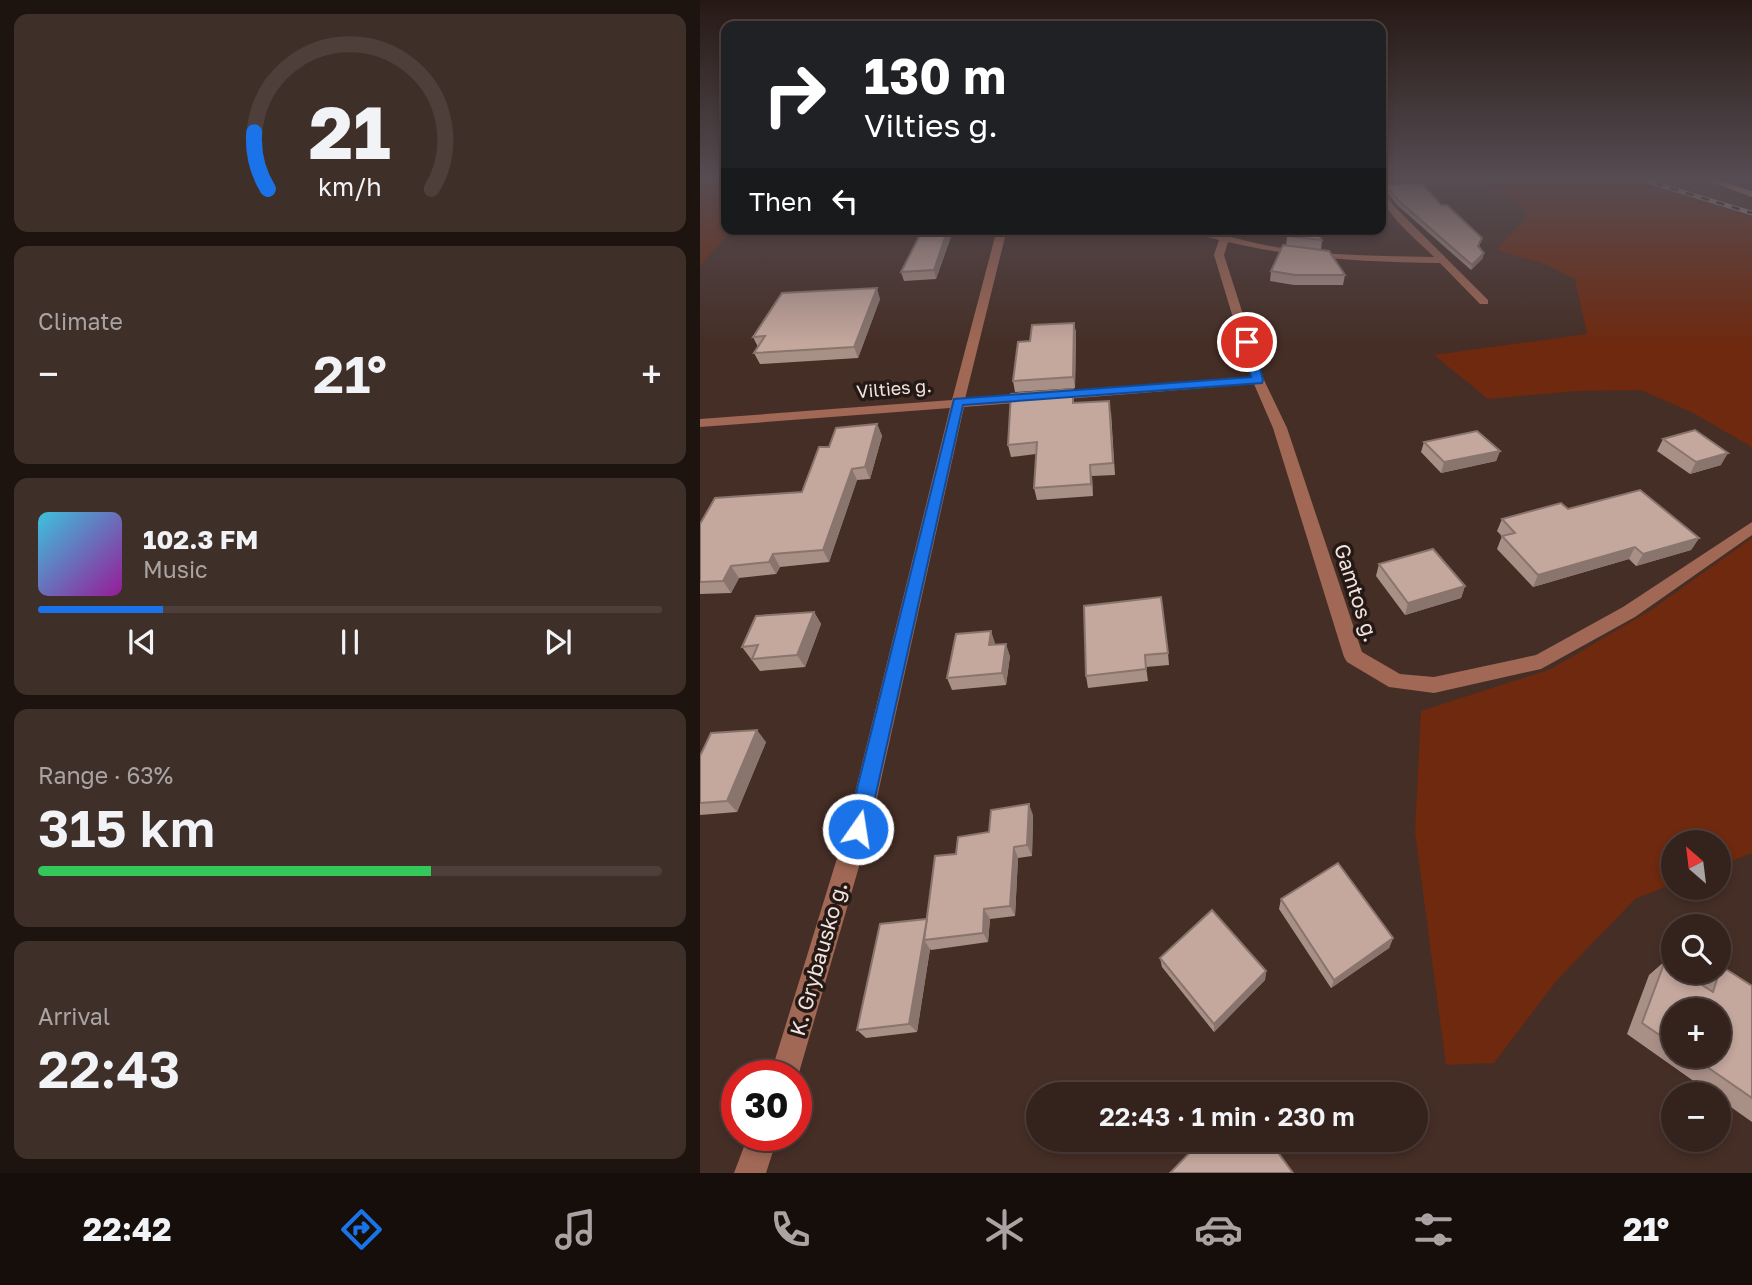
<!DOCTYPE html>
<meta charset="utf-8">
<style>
body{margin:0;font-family:"Golos Text",sans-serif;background:#3f2f29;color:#f1f3f6;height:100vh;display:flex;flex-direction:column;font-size:26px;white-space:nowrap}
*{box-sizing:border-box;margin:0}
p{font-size:23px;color:#a9a4a3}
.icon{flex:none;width:38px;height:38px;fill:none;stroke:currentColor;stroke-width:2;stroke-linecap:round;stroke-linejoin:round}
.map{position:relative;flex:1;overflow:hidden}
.side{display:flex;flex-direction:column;gap:14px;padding:14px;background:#1d130f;width:700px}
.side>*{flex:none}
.banner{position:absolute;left:21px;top:21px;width:665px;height:214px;border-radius:14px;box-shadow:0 4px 10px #0003,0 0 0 2px #4e3f3b;background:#202124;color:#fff;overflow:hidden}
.needle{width:46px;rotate:332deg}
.fabs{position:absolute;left:961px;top:830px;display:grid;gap:14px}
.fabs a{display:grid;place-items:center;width:70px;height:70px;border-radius:50%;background:#34221c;box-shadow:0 4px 10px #0003,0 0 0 2px #4e3f3b;font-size:35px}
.speed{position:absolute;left:21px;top:1060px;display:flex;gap:14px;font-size:35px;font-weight:700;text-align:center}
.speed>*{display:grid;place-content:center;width:91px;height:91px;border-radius:50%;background:#34221c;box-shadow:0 4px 10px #0003,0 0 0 2px #4e3f3b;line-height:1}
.speed .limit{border:10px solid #d22;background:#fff;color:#111}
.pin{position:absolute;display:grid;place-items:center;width:60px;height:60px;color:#fff;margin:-30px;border:4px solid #fff;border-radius:50%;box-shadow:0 2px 7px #0007}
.me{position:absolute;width:77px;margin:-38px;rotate:13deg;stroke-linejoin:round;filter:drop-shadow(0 0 5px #0008)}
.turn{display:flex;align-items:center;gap:24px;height:147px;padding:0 28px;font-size:32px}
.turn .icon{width:91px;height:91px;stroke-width:2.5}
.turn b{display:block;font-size:49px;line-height:60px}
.then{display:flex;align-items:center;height:66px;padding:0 28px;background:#0003;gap:14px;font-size:26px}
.big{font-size:52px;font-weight:600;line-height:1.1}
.side .widget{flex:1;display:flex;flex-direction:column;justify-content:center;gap:10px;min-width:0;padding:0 24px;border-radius:14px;background:#3f2f29}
.side .dial{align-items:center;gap:0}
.dial svg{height:182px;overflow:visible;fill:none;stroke:#4e3f3b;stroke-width:7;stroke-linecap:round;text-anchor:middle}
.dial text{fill:#f1f3f6;stroke:none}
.song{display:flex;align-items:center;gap:21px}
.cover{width:84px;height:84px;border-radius:10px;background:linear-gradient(135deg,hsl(190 70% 55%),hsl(300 70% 35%))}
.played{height:7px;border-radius:4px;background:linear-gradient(90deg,#1a73e8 20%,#4e3f3b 20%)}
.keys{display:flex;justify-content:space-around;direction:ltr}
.heat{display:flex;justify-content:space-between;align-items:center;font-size:38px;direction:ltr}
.charge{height:10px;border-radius:5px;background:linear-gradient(90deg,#34c759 63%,#4e3f3b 0)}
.trip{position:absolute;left:326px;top:1082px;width:402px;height:70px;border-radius:35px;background:#34221c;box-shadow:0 4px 10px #0003,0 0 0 2px #4e3f3b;font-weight:600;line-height:70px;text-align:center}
.menu{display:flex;height:112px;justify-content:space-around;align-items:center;background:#150e0b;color:#a9a4a3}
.menu .icon{width:49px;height:49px}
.menu .current{color:#1a73e8}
.menu b{font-size:32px;color:#f1f3f6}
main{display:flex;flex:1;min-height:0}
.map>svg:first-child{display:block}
</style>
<main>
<section class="side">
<div class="widget dial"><svg viewBox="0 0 100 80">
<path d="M14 69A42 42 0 1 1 86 69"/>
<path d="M14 69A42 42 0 0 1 8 44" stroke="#1a73e8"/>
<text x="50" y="56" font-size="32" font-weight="700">21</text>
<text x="50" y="72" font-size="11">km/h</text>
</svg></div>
<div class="widget"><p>Climate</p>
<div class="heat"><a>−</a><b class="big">21°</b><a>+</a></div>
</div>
<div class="widget">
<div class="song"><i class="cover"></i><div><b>102.3 FM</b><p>Music</p></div></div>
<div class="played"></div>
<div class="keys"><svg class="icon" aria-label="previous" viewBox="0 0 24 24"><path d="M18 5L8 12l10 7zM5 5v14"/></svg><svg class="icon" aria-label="pause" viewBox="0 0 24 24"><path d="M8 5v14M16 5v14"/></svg><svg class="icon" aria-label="next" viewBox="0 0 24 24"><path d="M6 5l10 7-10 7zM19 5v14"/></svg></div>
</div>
<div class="widget"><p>Range · 63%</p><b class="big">315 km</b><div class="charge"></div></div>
<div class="widget"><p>Arrival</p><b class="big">22:43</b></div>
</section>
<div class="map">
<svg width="1052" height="1173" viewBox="0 0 1052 1173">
<rect width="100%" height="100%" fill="#452e26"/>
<path fill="#54372d" d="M 930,179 L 974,179 L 1017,191 L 1052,203 L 1052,217 Z"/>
<g fill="#6e290f">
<path d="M 0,179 L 26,180 L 26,229 L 33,229 L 0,266 Z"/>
<path d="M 775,179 L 930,179 L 1052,217 L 1052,447 L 993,413 L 941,390 L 877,391 L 788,399 L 734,355 L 887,334 L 875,279 L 845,264 L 796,250 L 824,220 L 828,211 Z"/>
<path d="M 1052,538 L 1052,853 L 1019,866 L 1018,842 L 973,842 L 973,884 L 935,899 L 857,980 L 794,1063 L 746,1065 L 715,832 L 721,711 L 851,669 L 951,610 Z"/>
</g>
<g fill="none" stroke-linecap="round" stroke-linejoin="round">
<g fill="#a06855" fill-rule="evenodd">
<path d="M 681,189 L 696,208 L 788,300 L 788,304 L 780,304 L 740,263 C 665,262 601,259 528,242 L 524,255 L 564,380 L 587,428 L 662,652 L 700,674 L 734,677 L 836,655 L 923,607 L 1052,522 L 1052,535 L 935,617 L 841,669 L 734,693 L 689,687 L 647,662 L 644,657 L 573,428 L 554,384 L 264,407 L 170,829 L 98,1076 L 96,1081 L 96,1076 L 70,1076 L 146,829 L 250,408 L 0,427 L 0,419 L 252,400 L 297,229 L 307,229 L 265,399 L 551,377 L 514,255 L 519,240 L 476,229 C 512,229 546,243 582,248 C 633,256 683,256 734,257 C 718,241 680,211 681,189 Z"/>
<path d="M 48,1136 L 78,1136 L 66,1173 L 34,1173 Z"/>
</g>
<path fill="#fca081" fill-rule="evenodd" d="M 1003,179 L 1016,179 L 1052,191 L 1052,197 Z"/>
<defs>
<path id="rail" d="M 940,179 L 1052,213"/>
</defs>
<use href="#rail" stroke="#bbaaa4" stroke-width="4.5"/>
<use href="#rail" stroke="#241915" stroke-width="2.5" stroke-dasharray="8" stroke-linecap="butt"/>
</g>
<g fill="#a99087" fill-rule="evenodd">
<path d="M 685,185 L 741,205 L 782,238 L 779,247 L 783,258 L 771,270 L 697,205 L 685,189 Z"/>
<path d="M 223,229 L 257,229 L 256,231 L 253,231 L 236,279 L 204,281 L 201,272 Z"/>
<path d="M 587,236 L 622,240 L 621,250 L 645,275 L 643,285 L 594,285 L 570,281 L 571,271 L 586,246 Z"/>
<path d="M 180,299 L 158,358 L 60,364 L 54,353 L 58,347 L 53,337 Z"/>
<path d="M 374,323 L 376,333 L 375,388 L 315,392 L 313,381 L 330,341 Z"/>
<path d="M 375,403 L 411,412 L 415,475 L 392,476 L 393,496 L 337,500 L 334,488 L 336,454 L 311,457 L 308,445 Z"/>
<path d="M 177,424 L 182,436 L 170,479 L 157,480 L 129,562 L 80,567 L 76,574 L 39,578 L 31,593 L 0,594 L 0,524 L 102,492 L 129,447 Z"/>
<path d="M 963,439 L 1021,465 L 990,474 L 957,451 Z"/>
<path d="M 724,442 L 800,451 L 796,461 L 741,473 L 721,452 Z"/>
<path d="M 868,509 L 999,538 L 991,550 L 936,566 L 929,559 L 833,587 L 797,549 L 802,536 L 797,531 L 802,519 Z"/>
<path d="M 679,564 L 765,586 L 761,598 L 705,615 L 676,576 Z"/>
<path d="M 384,606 L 468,653 L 469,665 L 446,667 L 448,681 L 388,688 L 386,676 Z"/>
<path d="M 114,612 L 121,624 L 105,667 L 60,671 L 42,647 Z"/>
<path d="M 295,643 L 295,645 L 310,656 L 306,685 L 252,690 L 247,678 Z"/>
<path d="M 66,742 L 37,812 L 0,815 L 0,756 Z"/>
<path d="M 333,815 L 332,856 L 318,858 L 315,916 L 290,919 L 288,942 L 231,950 L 230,949 L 217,1032 L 166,1038 L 157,1030 L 227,919 L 256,854 L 289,832 Z"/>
<path d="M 581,899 L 693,938 L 689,948 L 631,988 L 579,909 Z"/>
<path d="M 460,958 L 566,971 L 565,980 L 514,1032 L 462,967 Z"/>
<path d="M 965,961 L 1002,985 L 1004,979 L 1015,971 L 1018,971 L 1018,968 L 1021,966 L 1052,986 L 1052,1122 L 1018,1098 L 1018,1094 L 1012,1094 L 927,1034 L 949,975 ZM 973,1010 L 1018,1055 L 973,1055 Z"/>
</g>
<g fill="#89756e">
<path d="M 248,229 L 252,229 L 253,231 L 236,279 L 234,270 Z"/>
<path d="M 784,253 L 783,258 L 771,270 L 772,265 Z"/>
<path d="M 177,288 L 180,299 L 158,358 L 154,347 Z"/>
<path d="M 374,323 L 376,333 L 375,388 L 373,377 Z"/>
<path d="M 177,424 L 182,436 L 170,479 L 165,467 Z"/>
<path d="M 800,451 L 796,461 L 741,473 L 744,462 Z"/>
<path d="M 1028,453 L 1021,465 L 990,474 L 996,462 Z"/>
<path d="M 390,465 L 392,476 L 393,496 L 391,484 Z"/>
<path d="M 152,469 L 157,480 L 129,562 L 123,550 Z"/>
<path d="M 999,538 L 991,550 L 936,566 L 943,554 Z"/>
<path d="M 935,547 L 929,559 L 833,587 L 838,575 Z"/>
<path d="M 73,554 L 80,567 L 76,574 L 69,562 Z"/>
<path d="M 31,566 L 39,578 L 31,593 L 23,581 Z"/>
<path d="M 765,586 L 761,598 L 705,615 L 708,603 Z"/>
<path d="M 114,612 L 121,624 L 105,667 L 97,655 Z"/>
<path d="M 291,631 L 295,643 L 293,657 L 289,645 Z"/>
<path d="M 306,644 L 310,656 L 306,685 L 302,673 Z"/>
<path d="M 57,730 L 66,742 L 37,812 L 27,801 Z"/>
<path d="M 329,804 L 333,815 L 332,856 L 327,845 Z"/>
<path d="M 314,847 L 318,858 L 315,916 L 310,906 Z"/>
<path d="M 284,909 L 290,919 L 288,942 L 283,933 Z"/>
<path d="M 227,919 L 224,940 L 230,949 L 217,1032 L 209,1024 Z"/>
<path d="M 693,938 L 689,948 L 631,988 L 634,980 Z"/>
<path d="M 566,971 L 565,980 L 514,1032 L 514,1024 Z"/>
</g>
<g fill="#c4a79d" stroke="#89756e" stroke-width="2">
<path d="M 721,183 L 741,205 L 747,205 L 782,238 L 778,246 L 784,253 L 772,265 L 698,200 L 685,185 Z"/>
<path d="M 223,229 L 248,229 L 234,270 L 201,272 Z"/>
<path d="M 590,229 L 615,229 L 622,240 L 587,236 Z"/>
<path d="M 583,245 L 629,251 L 645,275 L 595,275 L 571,271 Z"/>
<path d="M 177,288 L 154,347 L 54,353 L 65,336 L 53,337 L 82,293 Z"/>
<path d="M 374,323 L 373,377 L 313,381 L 318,342 L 330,341 L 332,325 Z"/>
<path d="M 373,389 L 373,403 L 409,401 L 413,463 L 390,465 L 391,484 L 334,488 L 337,442 L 308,445 L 311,394 Z"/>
<path d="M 177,424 L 165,467 L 152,469 L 123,550 L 73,554 L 69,562 L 31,566 L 23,581 L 0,582 L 0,524 L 15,498 L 102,492 L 119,447 L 129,447 L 136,428 Z"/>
<path d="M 995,430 L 1028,453 L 996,462 L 963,439 Z"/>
<path d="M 777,431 L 800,451 L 744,462 L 724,442 Z"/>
<path d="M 940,490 L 999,538 L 943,554 L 935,547 L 838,575 L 802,536 L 815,533 L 802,519 L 861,503 L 868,509 Z"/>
<path d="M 733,549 L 765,586 L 708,603 L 679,564 Z"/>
<path d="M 461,597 L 468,653 L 445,655 L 446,669 L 386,676 L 384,606 Z"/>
<path d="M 114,612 L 97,655 L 52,659 L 58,645 L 42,647 L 56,616 Z"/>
<path d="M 291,631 L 289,645 L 306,644 L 302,673 L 247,678 L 256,634 Z"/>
<path d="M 57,730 L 27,801 L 0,803 L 0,756 L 11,733 Z"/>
<path d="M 329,804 L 327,845 L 314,847 L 310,906 L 284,909 L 283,933 L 224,940 L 235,856 L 256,854 L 258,837 L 289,832 L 291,810 Z"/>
<path d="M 638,863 L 693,938 L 634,980 L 581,899 Z"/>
<path d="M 512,910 L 566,971 L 514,1024 L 460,958 Z"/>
<path d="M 227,919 L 209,1024 L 157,1030 L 180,924 Z"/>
<path d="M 965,961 L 973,967 L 973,971 L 980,971 L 1013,992 L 1021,966 L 1052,986 L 1052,1098 L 990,1055 L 1018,1055 L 1018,1010 L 973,1010 L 973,1044 L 942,1023 Z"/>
<path d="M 503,1139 L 568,1139 L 593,1173 L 470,1173 Z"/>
</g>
<linearGradient id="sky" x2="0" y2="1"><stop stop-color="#261915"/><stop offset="0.52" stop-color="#564c52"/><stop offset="1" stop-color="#564c52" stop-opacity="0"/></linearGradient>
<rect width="1052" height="344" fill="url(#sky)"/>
<path fill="#1a73e8" stroke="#114b97" stroke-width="2" d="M 547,339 L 553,342 L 563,380 L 562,383 L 263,405 L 168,829 L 165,836 L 158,839 L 150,836 L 147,829 L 254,399 L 551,377 L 542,342 Z"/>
<g text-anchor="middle" stroke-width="7" stroke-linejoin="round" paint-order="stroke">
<g font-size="18" fill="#f2e3de" stroke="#241915">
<text transform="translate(194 389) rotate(-5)" y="6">Vilties g.</text>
</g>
<g font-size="21" fill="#f2e3de" stroke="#241915">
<text transform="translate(656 593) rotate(72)" y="7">Gamtos g.</text>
<text transform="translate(119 959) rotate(-74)" y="7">K. Grybausko g.</text>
</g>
</g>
</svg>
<div class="fabs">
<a><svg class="needle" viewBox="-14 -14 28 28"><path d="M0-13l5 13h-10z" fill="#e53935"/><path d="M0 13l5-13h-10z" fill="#a9a4a3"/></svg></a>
<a><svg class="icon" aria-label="search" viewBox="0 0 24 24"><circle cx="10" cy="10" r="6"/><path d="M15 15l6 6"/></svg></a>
<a>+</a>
<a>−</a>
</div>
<div class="speed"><div class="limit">30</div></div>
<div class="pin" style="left:547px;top:342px;background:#d93025"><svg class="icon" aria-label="arrive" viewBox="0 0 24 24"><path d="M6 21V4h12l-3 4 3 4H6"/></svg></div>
<svg class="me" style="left:158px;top:829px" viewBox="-20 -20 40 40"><circle r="17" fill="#1a73e8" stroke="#fff" stroke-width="3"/><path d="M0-11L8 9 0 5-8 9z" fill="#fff"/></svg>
<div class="trip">22:43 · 1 min · 230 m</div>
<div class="banner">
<div class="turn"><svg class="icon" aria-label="right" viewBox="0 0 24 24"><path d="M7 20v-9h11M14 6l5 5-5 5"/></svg><div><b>130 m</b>Vilties g.</div></div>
<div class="then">Then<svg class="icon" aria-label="left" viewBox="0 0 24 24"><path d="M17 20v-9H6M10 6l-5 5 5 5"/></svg></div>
</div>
</div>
</main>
<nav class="menu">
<b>22:42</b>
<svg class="icon current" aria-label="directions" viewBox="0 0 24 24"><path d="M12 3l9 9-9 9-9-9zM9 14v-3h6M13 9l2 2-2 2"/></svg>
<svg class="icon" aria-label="music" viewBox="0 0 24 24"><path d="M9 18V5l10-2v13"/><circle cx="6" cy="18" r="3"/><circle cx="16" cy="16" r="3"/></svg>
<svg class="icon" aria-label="phone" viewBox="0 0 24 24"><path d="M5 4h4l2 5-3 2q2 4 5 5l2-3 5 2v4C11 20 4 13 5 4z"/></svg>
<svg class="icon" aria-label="climate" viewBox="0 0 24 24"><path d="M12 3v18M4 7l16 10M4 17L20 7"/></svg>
<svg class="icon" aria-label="car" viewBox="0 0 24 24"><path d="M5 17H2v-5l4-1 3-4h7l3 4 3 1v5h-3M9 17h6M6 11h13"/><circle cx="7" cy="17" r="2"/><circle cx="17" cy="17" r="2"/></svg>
<svg class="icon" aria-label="filters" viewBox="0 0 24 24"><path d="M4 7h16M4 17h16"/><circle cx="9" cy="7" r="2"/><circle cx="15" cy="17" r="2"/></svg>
<b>21°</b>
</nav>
